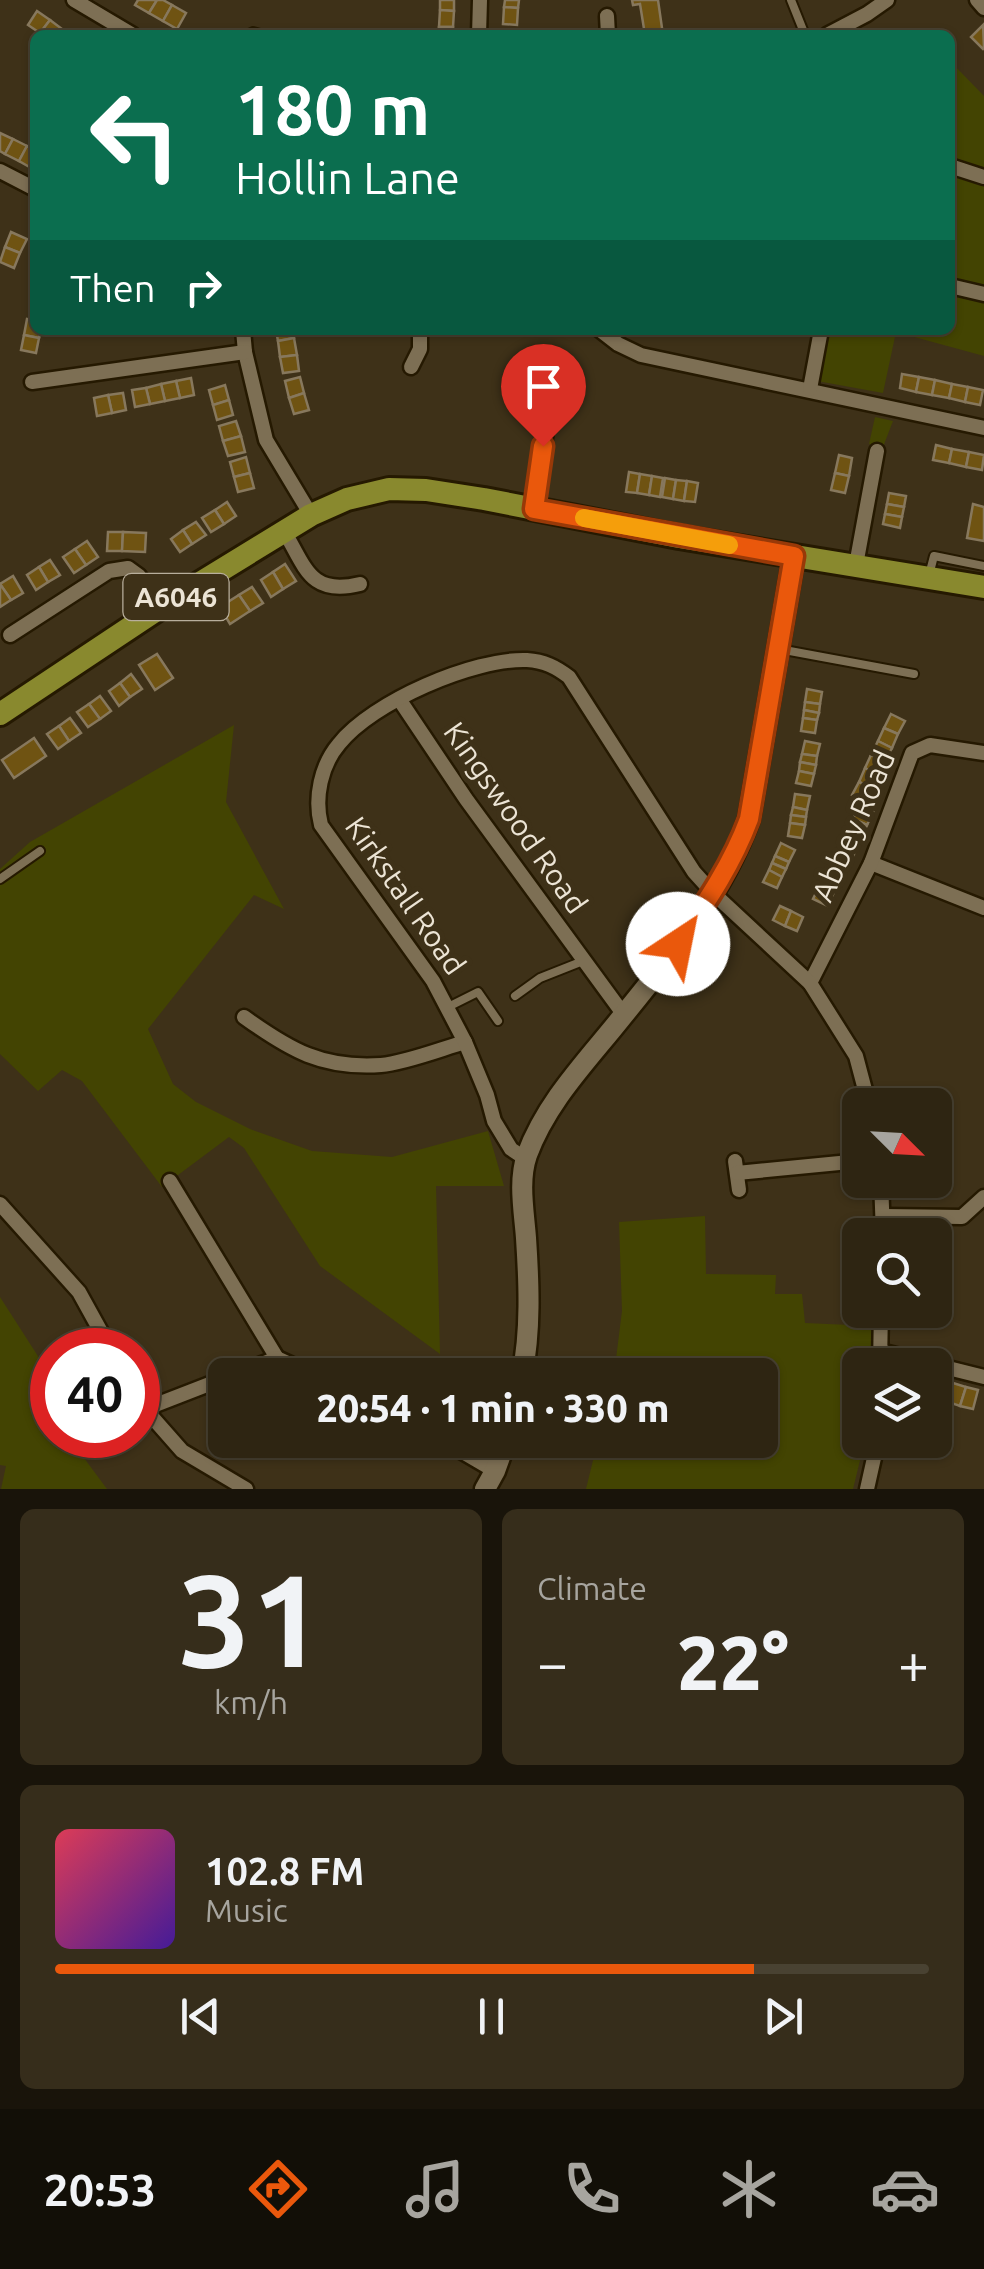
<!DOCTYPE html>
<meta charset="utf-8">
<style>
body{margin:0;font-family:Ubuntu,sans-serif;background:#362d1b;color:#f1f3f6;height:100vh;display:flex;flex-direction:column;font-size:38px;white-space:nowrap}
*{box-sizing:border-box;margin:0}
p{font-size:32px;color:#a7a59f}
.icon{flex:none;width:55px;height:55px;fill:none;stroke:currentColor;stroke-width:2;stroke-linecap:round;stroke-linejoin:round}
.map{position:relative;height:1489px;overflow:hidden}
.sheet{display:flex;flex-direction:column;gap:20px;padding:20px;background:#19140a;flex:1}
.sheet>*{flex:none}
.top-card{position:absolute;left:30px;top:30px;width:925px;height:305px;border-radius:15px;box-shadow:0 2px 8px #0004,0 0 0 2px #494232;background:#0b6e4f;color:#fff;overflow:hidden}
.needle{width:65px;rotate:114deg}
.fabs{position:absolute;left:842px;top:1088px;display:grid;gap:20px}
.fabs a{display:grid;place-items:center;width:110px;height:110px;border-radius:15px;background:#2e2512;box-shadow:0 2px 8px #0004,0 0 0 2px #494232;font-size:50px}
.speed{position:absolute;left:30px;top:1328px;display:flex;gap:20px;font-size:50px;font-weight:700;text-align:center}
.speed>*{display:grid;place-content:center;width:130px;height:130px;border-radius:50%;background:#2e2512;box-shadow:0 2px 8px #0004,0 0 0 2px #494232;line-height:1}
.speed .limit{border:15px solid #d22;background:#fff;color:#111}
.pin{position:absolute;display:grid;place-items:center;width:85px;height:85px;color:#fff;margin:-102px -42px;border-radius:50% 50% 50% 0;rotate:-45deg;box-shadow:0 0 10px #0007}
.pin .icon{rotate:45deg}
.me{position:absolute;width:110px;margin:-55px;rotate:34deg;stroke-linejoin:round;filter:drop-shadow(0 0 8px #0008)}
.turn{display:flex;align-items:center;gap:35px;height:210px;padding:0 40px;font-size:45px}
.turn .icon{width:130px;height:130px;stroke-width:2.5}
.turn b{display:block;font-size:70px;line-height:85px}
.then{display:flex;align-items:center;height:95px;padding:0 40px;background:#0003;gap:20px;font-size:38px}
.big{font-size:75px;font-weight:800;line-height:1.1}
.sheet .tile{flex:1;display:flex;flex-direction:column;justify-content:center;gap:15px;min-width:0;padding:0 35px;border-radius:15px;background:#362d1b}
.sheet .dial{align-items:center;gap:0}
.dial b{font-size:130px;line-height:1}
.song{display:flex;align-items:center;gap:30px}
.cover{width:120px;height:120px;border-radius:15px;background:linear-gradient(135deg,hsl(350 70% 55%),hsl(260 70% 35%))}
.played{height:10px;border-radius:5px;background:linear-gradient(90deg,#ea580c 80%,#494232 80%)}
.keys{display:flex;justify-content:space-around;direction:ltr}
.heat{display:flex;justify-content:space-between;align-items:center;font-size:55px;direction:ltr}
.sheet .tiles{flex:1;display:grid;gap:20px;grid-template-columns:1fr 1fr}
.tile:last-child{grid-column:span 2}
.trip{position:absolute;left:208px;top:1358px;width:570px;height:100px;border-radius:15px;background:#2e2512;box-shadow:0 2px 8px #0004,0 0 0 2px #494232;font-weight:800;line-height:100px;text-align:center}
.menu{display:flex;height:160px;justify-content:space-around;align-items:center;background:#120f07;color:#a7a59f}
.menu .icon{width:70px;height:70px}
.menu .on{color:#ea580c}
.menu b{font-size:45px;color:#f1f3f6}
.map>svg:first-child{display:block}
</style>
<div class="map">
<svg width="984" height="1489" viewBox="0 0 984 1489">
<rect width="100%" height="100%" fill="#3e3118"/>
<g fill="#434402">
<path d="M 950,61 L 984,96 L 984,356 L 896,332 L 883,393 L 806,379 L 815,330 L 950,330 Z"/>
<path d="M 875,417 L 893,421 L 883,447 L 869,444 Z"/>
<path d="M 234,725 L 226,802 L 284,909 L 254,895 L 148,1029 L 173,1084 L 196,1102 L 250,1129 L 312,1151 L 392,1157 L 488,1131 L 504,1186 L 436,1186 L 440,1354 L 320,1266 L 244,1148 L 229,1137 L 162,1187 L 82,1081 L 62,1070 L 38,1091 L 0,1054 L 0,869 L 30,842 Z"/>
<path d="M 705,1216 L 706,1274 L 776,1275 L 775,1294 L 802,1294 L 805,1323 L 873,1326 L 871,1365 L 860,1365 L 860,1440 L 865,1440 L 853,1489 L 586,1489 L 598,1440 L 760,1440 L 760,1375 L 614,1375 L 622,1311 L 619,1222 Z"/>
<path d="M 0,1297 L 52,1378 L 52,1388 L 41,1400 L 52,1416 L 52,1435 L 67,1435 L 107,1489 L 1,1489 L 6,1466 L 0,1465 Z"/>
</g>
<g fill="#6f5312" stroke="#87785d" stroke-width="2.5">
<path d="M 138,0 L 157,0 L 149,13 L 135,5 Z"/>
<path d="M 157,0 L 163,0 L 172,5 L 163,21 L 149,13 Z"/>
<path d="M 440,0 L 454,0 L 454,11 L 440,10 Z"/>
<path d="M 505,0 L 519,0 L 518,8 L 504,7 Z"/>
<path d="M 632,0 L 658,0 L 663,35 L 645,35 L 640,4 L 633,5 Z"/>
<path d="M 172,5 L 186,13 L 177,29 L 163,21 Z"/>
<path d="M 504,7 L 518,8 L 517,25 L 503,24 Z"/>
<path d="M 440,10 L 454,11 L 453,27 L 439,27 Z"/>
<path d="M 37,11 L 50,20 L 40,33 L 28,25 Z"/>
<path d="M 50,20 L 62,29 L 58,35 L 40,33 Z"/>
<path d="M 983,25 L 984,48 L 983,49 L 971,37 Z"/>
<rect x="439" y="27" width="14" height="8"/>
<path d="M 0,133 L 13,139 L 5,154 L 0,151 Z"/>
<path d="M 13,139 L 27,146 L 19,161 L 5,154 Z"/>
<path d="M 27,146 L 35,151 L 33,169 L 19,161 Z"/>
<path d="M 11,232 L 27,239 L 20,253 L 5,247 Z"/>
<path d="M 5,247 L 20,253 L 14,268 L 0,262 Z"/>
<path d="M 27,319 L 35,321 L 35,330 L 41,330 L 39,338 L 24,335 Z"/>
<path d="M 276,330 L 293,330 L 294,338 L 278,341 Z"/>
<path d="M 24,335 L 39,338 L 36,353 L 21,350 Z"/>
<path d="M 294,338 L 297,355 L 280,357 L 278,341 Z"/>
<path d="M 297,355 L 299,371 L 283,373 L 280,357 Z"/>
<path d="M 902,374 L 919,377 L 916,392 L 900,388 Z"/>
<path d="M 300,377 L 304,393 L 289,398 L 285,381 Z"/>
<path d="M 919,377 L 935,380 L 932,395 L 916,392 Z"/>
<path d="M 191,378 L 194,395 L 180,398 L 176,381 Z"/>
<path d="M 935,380 L 952,384 L 949,398 L 932,395 Z"/>
<path d="M 176,381 L 180,398 L 165,401 L 161,384 Z"/>
<path d="M 161,384 L 165,401 L 150,404 L 146,388 Z"/>
<path d="M 952,384 L 968,387 L 965,402 L 949,398 Z"/>
<path d="M 225,385 L 229,400 L 213,405 L 209,390 Z"/>
<path d="M 968,387 L 983,390 L 980,405 L 965,402 Z"/>
<path d="M 146,388 L 150,404 L 135,407 L 132,390 Z"/>
<path d="M 123,393 L 126,410 L 112,413 L 108,395 Z"/>
<path d="M 304,393 L 309,410 L 294,414 L 289,398 Z"/>
<path d="M 108,395 L 112,413 L 97,416 L 94,398 Z"/>
<path d="M 229,400 L 233,415 L 217,420 L 213,405 Z"/>
<path d="M 236,421 L 241,436 L 223,441 L 219,426 Z"/>
<path d="M 241,436 L 245,452 L 228,456 L 223,441 Z"/>
<path d="M 936,445 L 952,449 L 949,463 L 933,460 Z"/>
<path d="M 952,449 L 969,452 L 966,467 L 949,463 Z"/>
<path d="M 969,452 L 984,455 L 982,470 L 966,467 Z"/>
<path d="M 839,455 L 852,458 L 849,476 L 835,473 Z"/>
<path d="M 246,457 L 250,473 L 234,477 L 230,462 Z"/>
<path d="M 629,472 L 640,474 L 637,493 L 626,492 Z"/>
<path d="M 250,473 L 254,488 L 238,492 L 234,477 Z"/>
<path d="M 835,473 L 849,476 L 845,493 L 831,490 Z"/>
<path d="M 640,474 L 652,476 L 649,495 L 637,493 Z"/>
<path d="M 652,476 L 663,478 L 660,497 L 649,495 Z"/>
<path d="M 665,478 L 676,480 L 673,499 L 662,497 Z"/>
<path d="M 676,480 L 687,481 L 684,501 L 673,499 Z"/>
<path d="M 687,481 L 698,483 L 695,502 L 684,501 Z"/>
<path d="M 889,493 L 906,496 L 904,507 L 887,504 Z"/>
<path d="M 227,502 L 236,516 L 224,524 L 215,510 Z"/>
<path d="M 887,504 L 904,507 L 902,517 L 885,514 Z"/>
<path d="M 973,504 L 984,507 L 984,541 L 967,538 Z"/>
<path d="M 215,510 L 224,524 L 211,532 L 202,518 Z"/>
<path d="M 885,514 L 902,517 L 900,528 L 883,524 Z"/>
<path d="M 196,522 L 206,535 L 192,544 L 183,530 Z"/>
<path d="M 183,530 L 192,544 L 180,552 L 171,539 Z"/>
<path d="M 108,532 L 123,532 L 122,551 L 107,551 Z"/>
<path d="M 123,532 L 146,533 L 145,552 L 122,551 Z"/>
<path d="M 87,541 L 98,557 L 86,565 L 75,549 Z"/>
<path d="M 75,549 L 86,565 L 74,573 L 63,557 Z"/>
<path d="M 50,560 L 60,575 L 48,582 L 39,567 Z"/>
<path d="M 285,564 L 296,581 L 283,589 L 273,572 Z"/>
<path d="M 39,567 L 48,582 L 36,590 L 27,575 Z"/>
<path d="M 273,572 L 283,589 L 271,597 L 261,580 Z"/>
<path d="M 13,576 L 23,593 L 11,600 L 0,584 Z"/>
<path d="M 0,584 L 11,600 L 0,607 Z"/>
<path d="M 252,587 L 263,603 L 250,611 L 239,595 Z"/>
<path d="M 239,595 L 250,611 L 230,624 L 220,607 Z"/>
<path d="M 157,654 L 173,678 L 155,690 L 139,665 Z"/>
<path d="M 131,674 L 142,689 L 130,697 L 120,683 Z"/>
<path d="M 120,683 L 130,697 L 119,706 L 109,691 Z"/>
<path d="M 807,689 L 822,692 L 820,704 L 805,702 Z"/>
<path d="M 100,696 L 111,711 L 100,719 L 89,704 Z"/>
<path d="M 805,702 L 820,704 L 819,713 L 804,710 Z"/>
<path d="M 89,704 L 100,719 L 88,727 L 77,712 Z"/>
<path d="M 804,710 L 819,713 L 817,720 L 803,718 Z"/>
<path d="M 891,714 L 905,721 L 898,734 L 884,728 Z"/>
<path d="M 70,718 L 81,733 L 69,741 L 59,726 Z"/>
<path d="M 803,718 L 817,720 L 815,733 L 801,731 Z"/>
<path d="M 59,726 L 69,741 L 58,749 L 47,734 Z"/>
<path d="M 884,728 L 898,734 L 892,748 L 878,741 Z"/>
<path d="M 34,738 L 46,756 L 14,778 L 2,760 Z"/>
<path d="M 805,741 L 820,744 L 817,756 L 802,754 Z"/>
<path d="M 878,741 L 892,748 L 885,761 L 871,755 Z"/>
<path d="M 802,754 L 817,756 L 816,765 L 800,762 Z"/>
<path d="M 871,755 L 885,761 L 879,775 L 865,768 Z"/>
<path d="M 800,762 L 816,765 L 814,774 L 799,771 Z"/>
<path d="M 865,768 L 879,775 L 872,788 L 859,782 Z"/>
<path d="M 799,771 L 814,774 L 811,786 L 796,783 Z"/>
<path d="M 859,782 L 872,788 L 866,802 L 852,795 Z"/>
<path d="M 795,794 L 810,796 L 807,810 L 793,807 Z"/>
<path d="M 859,806 L 873,812 L 867,825 L 853,819 Z"/>
<path d="M 793,807 L 807,810 L 806,817 L 791,815 Z"/>
<path d="M 791,815 L 806,817 L 805,825 L 790,823 Z"/>
<path d="M 853,819 L 867,825 L 861,839 L 846,832 Z"/>
<path d="M 790,823 L 805,825 L 802,838 L 788,836 Z"/>
<path d="M 842,840 L 857,848 L 851,860 L 836,853 Z"/>
<path d="M 781,843 L 795,850 L 789,862 L 775,856 Z"/>
<path d="M 836,853 L 851,860 L 844,873 L 830,866 Z"/>
<path d="M 775,856 L 789,862 L 786,869 L 772,863 Z"/>
<path d="M 772,863 L 786,869 L 782,877 L 769,870 Z"/>
<path d="M 769,870 L 782,877 L 777,888 L 763,882 Z"/>
<path d="M 825,875 L 839,882 L 833,894 L 819,887 Z"/>
<path d="M 819,887 L 833,894 L 828,906 L 813,899 Z"/>
<path d="M 780,906 L 791,911 L 785,926 L 773,920 Z"/>
<path d="M 791,911 L 803,917 L 797,931 L 785,926 Z"/>
<path d="M 953,1383 L 966,1387 L 960,1406 L 948,1402 Z"/>
<path d="M 966,1387 L 978,1390 L 973,1409 L 960,1406 Z"/>
</g>
<g fill="none" stroke-linecap="round" stroke-linejoin="round">
<defs>
<g id="lane">
<path d="M 791,0 L 805,35"/>
<path d="M 247,35 L 253,32 L 264,35"/>
<path d="M 929,575 L 934,556 L 984,566"/>
<path d="M 779,649 L 914,674"/>
<path d="M 0,879 L 40,851"/>
<path d="M 515,996 L 540,978 L 583,961"/>
<path d="M 448,1007 L 478,992 L 498,1021"/>
</g>
<g id="street">
<path d="M 74,0 L 133,35"/>
<path d="M 977,0 L 984,8"/>
<path d="M 607,16 L 608,35"/>
<path d="M 479,35 L 480,0"/>
<path d="M 827,35 L 867,14 L 887,0"/>
<path d="M 950,166 L 984,177"/>
<path d="M 0,171 L 35,189"/>
<path d="M 950,286 L 984,294"/>
<path d="M 243,330 L 245,352 L 266,440 L 311,515"/>
<path d="M 600,330 L 618,344 L 641,355 L 984,428"/>
<path d="M 411,367 L 420,349 L 420,330"/>
<path d="M 32,382 L 245,352"/>
<path d="M 810,389 L 821,330"/>
<path d="M 534,509 L 548,418"/>
<path d="M 284,531 C 306,568 310,596 360,584"/>
<path d="M 856,565 L 877,451"/>
<path d="M 10,635 L 109,571 L 128,568 L 139,576 L 161,607"/>
<path d="M 399,699 L 466,799 L 624,1015"/>
<path d="M 871,863 L 984,908"/>
<path d="M 810,983 L 871,863 L 912,753 L 930,745 L 984,753"/>
<path d="M 244,1017 C 290,1050 322,1069 381,1065 C 405,1063 441,1049 465,1042"/>
<path d="M 526,1159 L 511,1149 L 494,1121 L 487,1095 L 465,1042 L 433,981 L 321,825 C 314,798 321,765 339,744 C 372,702 474,658 527,660 C 544,661 556,667 569,677 L 694,872 L 713,893 L 810,983 L 856,1056 L 869,1105"/>
<path d="M 735,1161 L 739,1190"/>
<path d="M 737,1173 L 860,1161"/>
<path d="M 881,1180 L 883,1235"/>
<path d="M 170,1181 L 277,1358"/>
<path d="M 0,1204 L 79,1292 L 111,1350"/>
<path d="M 884,1216 L 962,1217 L 984,1197"/>
<path d="M 880,1351 L 984,1377"/>
<path d="M 880,1365 L 881,1310"/>
<path d="M 233,1375 L 277,1358 L 314,1375"/>
<path d="M 138,1396 L 145,1409 L 182,1451 L 246,1489"/>
<path d="M 145,1409 L 225,1378"/>
<path d="M 442,1440 L 495,1471"/>
<path d="M 867,1489 L 878,1440"/>
</g>
<g id="secondary">
<path d="M 522,1375 C 531,1331 529,1283 526,1238 C 524,1211 518,1181 527,1155 C 547,1101 587,1061 622,1017 C 671,957 723,892 749,819 L 794,556"/>
<path d="M 485,1489 L 495,1471 L 506,1440"/>
</g>
<path id="primary" d="M 0,714 L 161,607 L 311,515 L 347,499 L 389,489 L 426,490 L 484,499 L 679,537 L 984,587"/>
</defs>
<use href="#lane" stroke="#251901" stroke-width="12"/>
<use href="#street" stroke="#251901" stroke-width="19"/>
<use href="#secondary" stroke="#251901" stroke-width="25"/>
<use href="#primary" stroke="#251901" stroke-width="28"/>
<use href="#lane" stroke="#7d6f54" stroke-width="8"/>
<use href="#street" stroke="#7d6f54" stroke-width="14"/>
<use href="#secondary" stroke="#7d6f54" stroke-width="20"/>
<use href="#primary" stroke="#89892e" stroke-width="22"/>
</g>
<g fill="none" stroke-linecap="round" stroke-linejoin="round">
<defs>
<path id="route" d="M 543,446 L 534,509 L 794,556 L 749,819 C 732,865 705,904 678,944"/>
</defs>
<use href="#route" stroke="#983908" stroke-width="25"/>
<use href="#route" stroke="#ea580c" stroke-width="18"/>
<path stroke="#f59e0b" stroke-width="18" d="M 584,518 L 729,545"/>
</g>
<g text-anchor="middle" stroke-width="10" stroke-linejoin="round" paint-order="stroke">
<rect fill="#3e3118" stroke="#b8ae9c" stroke-width="2.5" x="123.5" y="574" width="105" height="46" rx="8"/>
<g font-size="28" font-weight="bold" fill="#ece4d5">
<text x="176" y="607">A6046</text>
</g>
<g font-size="30" fill="#ece4d5" stroke="#3e3118">
<text transform="translate(515 818) rotate(55)" y="10">Kingswood Road</text>
<text transform="translate(854 826) rotate(-66)" y="10">Abbey Road</text>
<text transform="translate(405 896) rotate(55)" y="10">Kirkstall Road</text>
</g>
</g>
</svg>
<div class="fabs">
<a><svg class="needle" viewBox="-14 -14 28 28"><path d="M0-13l5 13h-10z" fill="#e53935"/><path d="M0 13l5-13h-10z" fill="#a7a59f"/></svg></a>
<a><svg class="icon" aria-label="search" viewBox="0 0 24 24"><circle cx="10" cy="10" r="6"/><path d="M15 15l6 6"/></svg></a>
<a><svg class="icon" aria-label="layers" viewBox="0 0 24 24"><path d="M12 4l9 5-9 5-9-5zM3 14l9 5 9-5"/></svg></a>
</div>
<div class="speed"><div class="limit">40</div></div>
<div class="pin" style="left:543px;top:446px;background:#d93025"><svg class="icon" aria-label="arrive" viewBox="0 0 24 24"><path d="M6 21V4h12l-3 4 3 4H6"/></svg></div>
<svg class="me" style="left:678px;top:944px" viewBox="-20 -20 40 40"><circle r="19" fill="#fff"/><path d="M0-13L10 11 0 6-10 11z" fill="#ea580c"/></svg>
<div class="trip">20:54 · 1 min · 330 m</div>
<div class="top-card">
<div class="turn"><svg class="icon" aria-label="left" viewBox="0 0 24 24"><path d="M17 20v-9H6M10 6l-5 5 5 5"/></svg><div><b>180 m</b>Hollin Lane</div></div>
<div class="then">Then<svg class="icon" aria-label="right" viewBox="0 0 24 24"><path d="M7 20v-9h11M14 6l5 5-5 5"/></svg></div>
</div>
</div>
<section class="sheet">
<div class="tiles">
<div class="tile dial"><b>31</b><p>km/h</p></div>
<div class="tile"><p>Climate</p>
<div class="heat"><a>−</a><b class="big">22°</b><a>+</a></div>
</div>
<div class="tile">
<div class="song"><i class="cover"></i><div><b>102.8 FM</b><p>Music</p></div></div>
<div class="played"></div>
<div class="keys"><svg class="icon" aria-label="previous" viewBox="0 0 24 24"><path d="M18 5L8 12l10 7zM5 5v14"/></svg><svg class="icon" aria-label="pause" viewBox="0 0 24 24"><path d="M8 5v14M16 5v14"/></svg><svg class="icon" aria-label="next" viewBox="0 0 24 24"><path d="M6 5l10 7-10 7zM19 5v14"/></svg></div>
</div>
</div>
</section>
<nav class="menu">
<b>20:53</b>
<svg class="icon on" aria-label="directions" viewBox="0 0 24 24"><path d="M12 3l9 9-9 9-9-9zM9 14v-3h6M13 9l2 2-2 2"/></svg>
<svg class="icon" aria-label="music" viewBox="0 0 24 24"><path d="M9 18V5l10-2v13"/><circle cx="6" cy="18" r="3"/><circle cx="16" cy="16" r="3"/></svg>
<svg class="icon" aria-label="phone" viewBox="0 0 24 24"><path d="M5 4h4l2 5-3 2q2 4 5 5l2-3 5 2v4C11 20 4 13 5 4z"/></svg>
<svg class="icon" aria-label="climate" viewBox="0 0 24 24"><path d="M12 3v18M4 7l16 10M4 17L20 7"/></svg>
<svg class="icon" aria-label="car" viewBox="0 0 24 24"><path d="M5 17H2v-5l4-1 3-4h7l3 4 3 1v5h-3M9 17h6M6 11h13"/><circle cx="7" cy="17" r="2"/><circle cx="17" cy="17" r="2"/></svg>
</nav>
